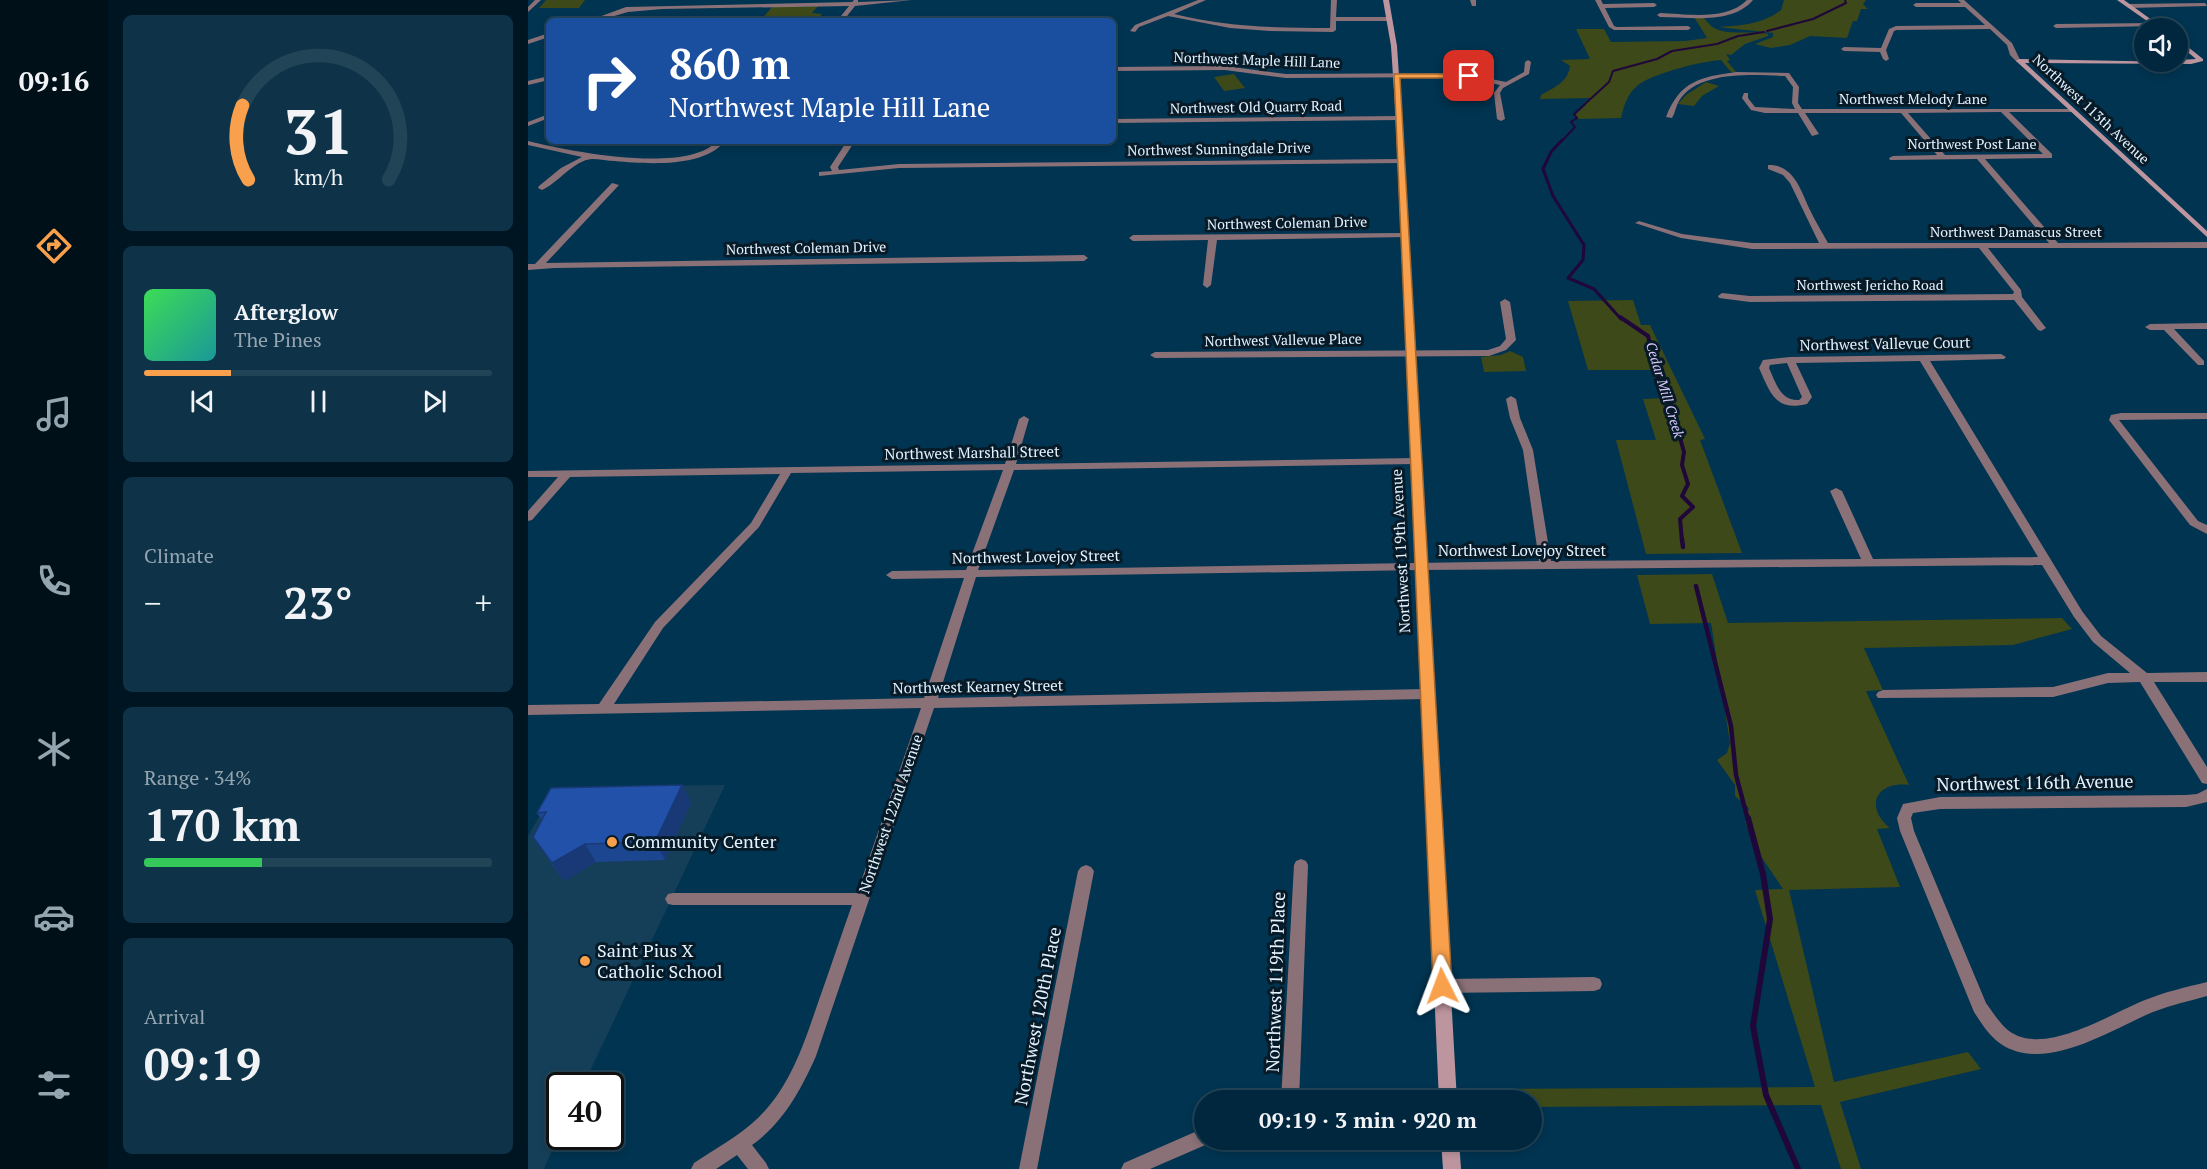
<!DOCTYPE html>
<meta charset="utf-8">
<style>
body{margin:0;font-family:"PT Serif",serif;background:#0e3348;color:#f1f3f6;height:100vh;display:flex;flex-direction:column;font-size:22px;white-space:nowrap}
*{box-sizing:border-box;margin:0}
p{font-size:20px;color:#95a5b0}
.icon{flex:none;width:33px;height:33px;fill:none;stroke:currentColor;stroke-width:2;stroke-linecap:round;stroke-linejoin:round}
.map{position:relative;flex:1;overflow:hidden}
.sheet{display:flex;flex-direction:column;gap:15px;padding:15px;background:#001522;width:420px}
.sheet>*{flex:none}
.top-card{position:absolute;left:18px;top:18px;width:570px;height:126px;border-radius:9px;box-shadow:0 3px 9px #0003,0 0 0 2px #224457;background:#1a4fa0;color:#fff;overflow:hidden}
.fabs{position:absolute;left:1606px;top:18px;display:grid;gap:12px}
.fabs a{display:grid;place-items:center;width:54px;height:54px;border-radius:50%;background:#00273d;box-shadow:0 3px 9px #0003,0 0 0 2px #224457;font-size:30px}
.speed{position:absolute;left:18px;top:1072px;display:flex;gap:12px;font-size:30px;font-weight:700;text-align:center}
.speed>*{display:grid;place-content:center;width:78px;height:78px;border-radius:50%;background:#00273d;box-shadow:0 3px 9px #0003,0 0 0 2px #224457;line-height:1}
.speed .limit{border:3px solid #111;border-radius:9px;background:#fff;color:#111}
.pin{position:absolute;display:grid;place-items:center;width:51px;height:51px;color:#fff;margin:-26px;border-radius:12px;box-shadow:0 3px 9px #0006}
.me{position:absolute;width:66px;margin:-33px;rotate:357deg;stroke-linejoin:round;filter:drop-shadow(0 0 4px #0008)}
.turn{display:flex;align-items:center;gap:21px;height:126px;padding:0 24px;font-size:27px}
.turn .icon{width:78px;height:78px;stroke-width:2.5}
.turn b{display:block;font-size:42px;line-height:51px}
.big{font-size:45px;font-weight:600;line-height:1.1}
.sheet .tile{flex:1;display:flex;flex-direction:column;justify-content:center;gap:9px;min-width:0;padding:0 21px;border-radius:9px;background:#0e3348}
.sheet .dial{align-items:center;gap:0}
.dial svg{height:156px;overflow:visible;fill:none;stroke:#224457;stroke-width:7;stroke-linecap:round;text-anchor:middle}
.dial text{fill:#f1f3f6;stroke:none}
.song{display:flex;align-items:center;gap:18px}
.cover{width:72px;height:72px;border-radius:9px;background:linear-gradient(135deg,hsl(130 70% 55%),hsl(180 70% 35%))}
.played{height:6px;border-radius:3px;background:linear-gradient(90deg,#f9a04c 25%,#224457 25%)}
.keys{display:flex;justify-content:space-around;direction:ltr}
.heat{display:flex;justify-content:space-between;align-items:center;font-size:33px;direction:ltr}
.charge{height:9px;border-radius:4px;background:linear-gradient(90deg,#34c759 34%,#224457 0)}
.trip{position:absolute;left:666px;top:1090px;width:348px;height:60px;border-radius:30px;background:#00273d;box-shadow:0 3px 9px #0003,0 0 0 2px #224457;font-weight:600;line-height:60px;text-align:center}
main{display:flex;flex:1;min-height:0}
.menu{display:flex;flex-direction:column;width:108px;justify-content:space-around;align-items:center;background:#001018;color:#95a5b0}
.menu .icon{width:42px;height:42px}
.menu .on{color:#f9a04c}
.menu b{font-size:27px;color:#f1f3f6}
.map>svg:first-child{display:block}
</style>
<main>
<nav class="menu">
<b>09:16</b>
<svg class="icon on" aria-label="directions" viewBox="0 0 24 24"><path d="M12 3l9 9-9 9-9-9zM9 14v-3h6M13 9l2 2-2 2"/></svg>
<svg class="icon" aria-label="music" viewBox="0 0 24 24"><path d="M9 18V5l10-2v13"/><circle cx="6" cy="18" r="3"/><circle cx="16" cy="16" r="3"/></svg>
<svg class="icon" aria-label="phone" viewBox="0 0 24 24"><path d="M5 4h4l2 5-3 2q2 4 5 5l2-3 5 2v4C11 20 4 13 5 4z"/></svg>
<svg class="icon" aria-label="climate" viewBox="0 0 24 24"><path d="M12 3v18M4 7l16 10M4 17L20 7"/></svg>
<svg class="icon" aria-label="car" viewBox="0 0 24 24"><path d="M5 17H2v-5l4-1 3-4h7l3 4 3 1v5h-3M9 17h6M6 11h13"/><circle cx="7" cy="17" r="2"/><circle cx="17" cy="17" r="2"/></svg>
<svg class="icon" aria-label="filters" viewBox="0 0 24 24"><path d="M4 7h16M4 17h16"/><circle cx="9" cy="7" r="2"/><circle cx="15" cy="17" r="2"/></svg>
</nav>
<section class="sheet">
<div class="tile dial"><svg viewBox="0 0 100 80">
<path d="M14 69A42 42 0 1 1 86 69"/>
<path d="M14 69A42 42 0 0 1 11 31" stroke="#f9a04c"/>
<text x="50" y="56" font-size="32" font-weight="700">31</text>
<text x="50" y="72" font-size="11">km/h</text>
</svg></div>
<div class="tile">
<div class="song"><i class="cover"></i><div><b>Afterglow</b><p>The Pines</p></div></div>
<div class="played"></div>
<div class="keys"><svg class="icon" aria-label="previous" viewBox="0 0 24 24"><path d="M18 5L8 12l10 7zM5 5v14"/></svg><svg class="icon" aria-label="pause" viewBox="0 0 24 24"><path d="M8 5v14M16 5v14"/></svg><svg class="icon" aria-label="next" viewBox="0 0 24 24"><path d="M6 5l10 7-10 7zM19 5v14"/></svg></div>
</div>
<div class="tile"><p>Climate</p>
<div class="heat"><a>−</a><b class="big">23°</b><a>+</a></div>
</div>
<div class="tile"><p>Range · 34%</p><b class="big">170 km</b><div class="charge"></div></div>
<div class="tile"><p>Arrival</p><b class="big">09:19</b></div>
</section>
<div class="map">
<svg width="1679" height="1169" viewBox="0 0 1679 1169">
<rect width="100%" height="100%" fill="#003451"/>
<path fill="#153f59" d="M 197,785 L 55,1086 L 32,1086 L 31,1135 L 16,1169 L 0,1169 L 0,836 L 28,787 Z"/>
<g fill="#3d4918">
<path d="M 18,0 L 57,0 L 51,8 L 11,8 Z"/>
<path d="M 1256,0 L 1338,0 L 1335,4 L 1340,9 L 1333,9 L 1329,21 L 1325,21 L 1319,38 L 1282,36 L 1262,45 L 1243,48 L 1227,44 L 1245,37 L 1245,33 L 1190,27 C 1211,26 1236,24 1253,10 Z"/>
<path d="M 290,6 L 284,13 L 294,14 L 291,18 L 306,18 L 304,21 L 232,21 L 244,7 Z"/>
<path d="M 1166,17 L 1175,17 C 1178,20 1182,26 1186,28 C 1201,36 1223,30 1240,34 L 1240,36 L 1217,44 L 1203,55 L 1198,54 L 1202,60 L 1199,61 L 1208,72 L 1203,72 L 1193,60 C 1173,62 1158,66 1139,72 C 1110,82 1100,87 1093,118 L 1051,119 L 1047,115 L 1058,105 L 1056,103 L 1063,98 L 1012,99 L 1013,95 C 1027,87 1040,82 1042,66 L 1033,60 L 1062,59 L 1048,29 L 1076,29 L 1083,42 L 1157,41 L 1179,38 Z"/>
<path d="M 706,74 L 717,88 L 696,91 L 686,77 Z"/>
<path d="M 1178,82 L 1191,86 L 1174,96 L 1166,106 L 1150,104 L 1158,95 Z"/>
<path d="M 1105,300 L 1113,325 L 1122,325 L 1177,439 L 1172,440 L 1214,553 L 1118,554 L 1088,440 L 1128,440 L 1115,399 L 1136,398 L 1123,370 L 1060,370 L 1040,301 Z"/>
<path d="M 982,351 L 995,357 L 998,371 L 956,372 L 953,357 L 973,355 Z"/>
<path d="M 1184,574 L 1200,623 L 1534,618 L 1544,629 L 1485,645 L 1336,648 L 1355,690 L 1338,691 L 1381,785 C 1348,781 1336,807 1362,828 L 1349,829 L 1372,887 L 1261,890 L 1306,1082 L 1440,1052 L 1453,1069 L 1312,1102 L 1333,1169 L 1313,1169 L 1293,1105 L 1004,1107 L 1004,1101 L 942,1101 L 941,1089 L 1287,1087 L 1227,890 L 1255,889 L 1228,849 L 1217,821 L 1221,808 L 1207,796 L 1207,785 L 1189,760 L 1199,753 L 1202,743 L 1183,623 L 1122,624 L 1109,575 Z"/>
</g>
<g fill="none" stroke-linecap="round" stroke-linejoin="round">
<g stroke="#200739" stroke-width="2">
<path d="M 1239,31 L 1285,19 L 1318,3 L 1317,0"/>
<path d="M 1033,142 L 1047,127 L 1043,122 L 1049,118 L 1046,114 L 1081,82 L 1085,71 L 1129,59 L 1144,51 L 1189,44 L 1210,36 L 1236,32"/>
</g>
<path stroke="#200739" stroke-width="3" d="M 1034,140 L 1023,152 L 1015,169 L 1025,196 L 1056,245 L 1055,260 L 1040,278 L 1066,289 L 1093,319"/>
<path stroke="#200739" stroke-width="4" d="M 1092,317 L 1120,336 L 1129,376 L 1141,399 L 1156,452 L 1154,465 L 1160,484 L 1154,496 L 1165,507 L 1152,519 L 1154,541"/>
<g stroke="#200739" stroke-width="4.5">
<path d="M 1154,539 L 1155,547"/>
<path d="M 1168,586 L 1203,726 L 1208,775 L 1220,820"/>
</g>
<path stroke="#200739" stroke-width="6" d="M 1220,818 L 1235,874 L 1242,919 L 1225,1026 L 1238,1095 L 1270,1169"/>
<g fill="#8a7177" fill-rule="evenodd">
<path d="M 7,0 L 13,0 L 0,12 L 0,7 Z"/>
<path d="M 326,0 L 330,0 L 330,2 L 384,0 L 327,6 L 315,21 L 309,21 L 321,6 L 134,9 L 100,12 L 69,21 L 60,21 L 98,7 L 324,2 Z"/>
<path d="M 670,0 L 678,0 L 646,14 C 697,27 749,28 802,28 L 803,0 L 809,0 L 808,17 L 861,17 L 864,19 L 861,21 L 808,21 L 808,30 L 805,32 L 742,31 L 702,28 L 640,16 L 611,27 L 607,32 L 602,31 L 607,25 Z"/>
<path d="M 942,0 L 948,0 L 948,6 L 944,6 Z"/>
<path d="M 1067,0 L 1073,0 L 1075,4 L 1126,3 L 1129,5 L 1126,7 L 1077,8 L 1086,26 L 1089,27 L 1160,26 L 1163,28 L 1160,30 L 1086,30 L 1081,27 Z"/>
<path d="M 1219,0 L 1225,0 C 1204,25 1161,17 1132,17 L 1129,15 L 1132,13 C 1158,14 1199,21 1219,0 Z"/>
<path d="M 1430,0 L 1436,0 L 1484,43 L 1493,62 L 1489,62 L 1482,55 L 1479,45 L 1462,29 L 1369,30 L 1366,31 L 1358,50 L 1361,59 L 1358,61 L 1355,59 L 1352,52 L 1316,51 L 1313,49 L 1316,47 L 1353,48 L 1361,29 L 1368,26 L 1457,25 L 1437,7 L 1388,7 L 1385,5 L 1388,3 L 1433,3 Z"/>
<path d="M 1677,3 L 1679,6 L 1601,8 L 1598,6 L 1601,4 Z"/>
<path d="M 1627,23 L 1629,26 L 1528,28 L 1525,26 L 1528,24 Z"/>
<path d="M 21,33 L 21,37 L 0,44 L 0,40 Z"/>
<path d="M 1000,60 L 1003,62 L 1001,74 L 975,88 L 972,93 L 977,119 L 973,121 L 969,119 L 966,93 L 972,85 L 933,77 L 758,78 L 697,70 L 585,71 L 585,67 L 697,66 L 758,74 L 933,73 L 978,82 L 996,72 L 997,62 Z"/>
<path d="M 1208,72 L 1261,73 L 1271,87 L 1270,103 L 1274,109 L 1545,109 L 1545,111 L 1543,112 L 1481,112 L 1524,154 L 1524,158 L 1457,159 L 1530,243 L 1679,242 L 1679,248 L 1460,248 L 1493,290 L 1494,297 L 1518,328 L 1513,331 L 1510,330 L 1486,300 L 1222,302 L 1191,298 L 1190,296 L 1194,293 L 1222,296 L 1485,294 L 1486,292 L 1451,248 L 1224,249 L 1153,238 L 1107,223 L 1111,221 L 1154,234 L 1224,243 L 1291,243 L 1262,183 L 1255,175 L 1240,169 L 1240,165 C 1266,164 1273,191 1282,210 C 1287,221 1294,232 1300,243 L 1521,243 L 1449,159 L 1362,160 L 1361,158 L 1365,156 L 1409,155 L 1373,113 L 1277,113 L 1291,134 L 1284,136 L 1270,113 L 1237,113 L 1223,110 L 1214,98 L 1216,93 L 1220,93 L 1220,98 L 1227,107 L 1267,109 L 1264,103 L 1265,87 L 1257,76 C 1226,75 1170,70 1151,101 C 1148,106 1147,113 1144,118 L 1138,117 C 1152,81 1172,77 1208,72 ZM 1473,112 L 1515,154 L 1417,155 L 1380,113 Z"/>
<path d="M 21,76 L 21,80 L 0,85 L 0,81 Z"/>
<path d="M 21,114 L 21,118 L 0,126 L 0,122 Z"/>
<path d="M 870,116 L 873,116 L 873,120 L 585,123 L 585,119 Z"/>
<path d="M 0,141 C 40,151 159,175 189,141 L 197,141 C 176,168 119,164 87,161 C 80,161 72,159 64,159 C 46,160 30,183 14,190 L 10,188 L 11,186 L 33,168 L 54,157 L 0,145 Z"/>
<path d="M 319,141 L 327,141 L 310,167 L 311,170 L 371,164 L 873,159 L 877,161 L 873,163 L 371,168 L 291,176 L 291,172 L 304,171 L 302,167 Z"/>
<path d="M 84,183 L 91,185 L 18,263 L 556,255 L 560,258 L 556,261 L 26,268 L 0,270 L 0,264 L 7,264 Z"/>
<path d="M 876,233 L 880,235 L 879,237 L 689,240 L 683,285 L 679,288 L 675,285 L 680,240 L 605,241 L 601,238 L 605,235 Z"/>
<path d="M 977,299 L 982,302 L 988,340 L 978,350 L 961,356 L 627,358 L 622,355 L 627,352 L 960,350 L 972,346 L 978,339 L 972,302 Z"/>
<path d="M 1679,323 L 1679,329 L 1646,329 L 1676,361 L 1676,365 L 1670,365 L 1636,330 L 1622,330 L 1617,327 L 1622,324 Z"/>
<path d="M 1473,354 L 1478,357 L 1476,359 L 1402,361 L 1554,611 L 1573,636 L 1619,673 L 1679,672 L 1679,682 L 1626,682 L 1679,767 L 1679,784 L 1674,783 L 1612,682 L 1580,683 L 1525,697 L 1350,698 L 1348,695 L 1350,692 L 1355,690 L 1525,687 L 1580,673 L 1602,673 L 1565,642 L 1546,617 L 1514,565 L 893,570 L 448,577 L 410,698 L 900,689 L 905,691 L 907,694 L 905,697 L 900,699 L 406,708 L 288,1056 C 273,1090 255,1123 224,1145 L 238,1163 L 241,1169 L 220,1169 L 209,1155 L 188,1169 L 163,1169 L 166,1163 C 187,1149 211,1136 230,1118 C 264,1085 277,1040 292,997 C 303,966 313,936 324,905 L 145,905 L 140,904 L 137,899 L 140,894 L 145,893 L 329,893 L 393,708 L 0,715 L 0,705 L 71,704 L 127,622 L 223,523 L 252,474 L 42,477 L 4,520 L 0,521 L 0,511 L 30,477 L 0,477 L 0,471 L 477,464 L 491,419 L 496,416 L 501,419 L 488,464 L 888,458 L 893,461 L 888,464 L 486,470 L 450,570 L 1011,561 L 995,450 L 982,418 L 978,399 L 983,396 L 988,399 L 992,418 L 1005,450 L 1023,561 L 1333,559 L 1302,491 L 1308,488 L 1314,491 L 1345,559 L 1510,557 L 1392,361 L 1268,363 L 1284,397 L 1279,404 C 1247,412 1242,392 1231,368 L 1235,360 L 1262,357 ZM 1259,363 L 1274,397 L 1271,400 C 1252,401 1248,383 1241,368 L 1242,365 ZM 475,470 L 438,570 L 364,571 L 358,575 L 364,579 L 436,578 L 396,698 L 86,704 L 135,628 L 231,527 L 263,473 Z"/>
<path d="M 1593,413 L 1679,413 L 1679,419 L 1591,420 L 1670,521 L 1679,525 L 1679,534 L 1662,525 L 1581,420 L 1583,415 Z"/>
<path d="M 1679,789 L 1679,802 L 1658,807 L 1412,809 L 1385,813 L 1383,818 L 1386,831 L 1458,1003 C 1467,1015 1475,1030 1490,1036 C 1527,1050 1582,1014 1617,1000 C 1637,992 1658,987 1679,982 L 1679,996 C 1661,1001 1643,1005 1625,1012 C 1584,1029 1517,1074 1473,1044 C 1461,1036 1454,1024 1446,1012 L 1372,831 L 1369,818 L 1375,804 L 1412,797 L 1658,795 L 1669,794 Z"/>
<path d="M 773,859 L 778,861 L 780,865 L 771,1101 L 753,1101 L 766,865 L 768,861 Z"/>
<path d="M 558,865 L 563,867 L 566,871 L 509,1169 L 491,1169 L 550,871 L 553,867 Z"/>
<path d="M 1066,977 L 1072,979 L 1074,984 L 1072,989 L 1066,991 L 914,993 L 908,991 L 906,986 L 908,981 L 914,979 Z"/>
<path d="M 676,1128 L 676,1140 L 684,1140 L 682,1143 L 622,1169 L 593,1169 L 596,1163 Z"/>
</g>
<g fill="#bd959f" fill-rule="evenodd">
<path d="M 855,0 L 861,0 L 869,46 L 873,106 L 929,1101 L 911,1101 L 867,106 L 863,46 Z"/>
<path d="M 1589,0 L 1596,0 L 1635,28 L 1629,28 Z"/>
<path d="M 1650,39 L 1675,59 L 1675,61 L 1663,64 L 1497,63 L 1679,231 L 1679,237 L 1488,61 L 1491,59 L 1650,62 L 1650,60 L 1668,59 L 1650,44 Z"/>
<path d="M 913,1140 L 931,1140 L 933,1169 L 915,1169 Z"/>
</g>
</g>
<path fill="#1d4691" d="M 154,785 L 163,803 L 137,860 L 68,862 L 36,881 L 5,837 L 14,820 L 9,813 Z"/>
<g fill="#183976">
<path d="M 154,785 L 163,803 L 137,860 L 127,842 Z"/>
<path d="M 57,844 L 68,862 L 36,881 L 24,863 Z"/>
</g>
<path fill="#2251a9" stroke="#183976" stroke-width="1.5" d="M 154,785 L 127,842 L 57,844 L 24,863 L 5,837 L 18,812 L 9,813 L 23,788 Z"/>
<path fill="#f9a04c" stroke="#a26831" stroke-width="1.5" d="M 866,74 L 941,74 L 945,76 L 941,78 L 872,78 L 924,986 L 921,992 L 914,995 L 908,992 L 905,986 Z"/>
<g fill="#f9a04c" stroke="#071a27" stroke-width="2">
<circle cx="84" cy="842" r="6"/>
<circle cx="57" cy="961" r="6"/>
</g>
<g text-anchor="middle" stroke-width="6" stroke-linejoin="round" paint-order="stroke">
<g font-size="14" fill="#e5f3ff" stroke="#071a27">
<text transform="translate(729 60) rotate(2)" y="5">Northwest Maple Hill Lane</text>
<text x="1385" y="104">Northwest Melody Lane</text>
<text transform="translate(728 107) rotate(-1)" y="5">Northwest Old Quarry Road</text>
<text transform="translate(1563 109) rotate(43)" y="5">Northwest 113th Avenue</text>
<text x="1444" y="149">Northwest Post Lane</text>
<text transform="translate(691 149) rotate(-1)" y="5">Northwest Sunningdale Drive</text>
<text transform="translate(759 223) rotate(-1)" y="5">Northwest Coleman Drive</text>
<text x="1488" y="237">Northwest Damascus Street</text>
<text transform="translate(278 248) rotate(-1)" y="5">Northwest Coleman Drive</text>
<text x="1342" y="290">Northwest Jericho Road</text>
<text transform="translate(755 340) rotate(-1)" y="5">Northwest Vallevue Place</text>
</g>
<g font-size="14" font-style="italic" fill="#dccafd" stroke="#071a27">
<text transform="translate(1137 390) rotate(73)" y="5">Cedar Mill Creek</text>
</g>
<g font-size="15" fill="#e5f3ff" stroke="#071a27">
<text transform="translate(1357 344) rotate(-1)" y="5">Northwest Vallevue Court</text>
<text transform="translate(444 453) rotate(-1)" y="5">Northwest Marshall Street</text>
<text transform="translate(873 551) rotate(-93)" y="5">Northwest 119th Avenue</text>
<text x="994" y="556">Northwest Lovejoy Street</text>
<text transform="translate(508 557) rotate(-1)" y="5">Northwest Lovejoy Street</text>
<text transform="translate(450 687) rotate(-1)" y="5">Northwest Kearney Street</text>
<text transform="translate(363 814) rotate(-71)" y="5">Northwest 122nd Avenue</text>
</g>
<g font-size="18" fill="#e5f3ff" stroke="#071a27">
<text transform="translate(1507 783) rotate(-1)" y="6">Northwest 116th Avenue</text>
<text transform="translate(748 982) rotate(-88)" y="6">Northwest 119th Place</text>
<text transform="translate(510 1016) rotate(-79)" y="6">Northwest 120th Place</text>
</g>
<g font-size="18" fill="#e5f3ff" stroke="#071a27" text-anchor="start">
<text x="96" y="848">Community Center</text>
<text x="69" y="957">Saint Pius X<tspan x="69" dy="21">Catholic School</tspan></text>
</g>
</g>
</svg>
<div class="fabs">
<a><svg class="icon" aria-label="sound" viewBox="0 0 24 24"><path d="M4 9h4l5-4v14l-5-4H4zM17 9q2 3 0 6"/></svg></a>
</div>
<div class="speed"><div class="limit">40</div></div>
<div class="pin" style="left:941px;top:76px;background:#d93025"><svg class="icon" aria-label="arrive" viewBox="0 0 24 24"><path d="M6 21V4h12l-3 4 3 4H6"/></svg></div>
<svg class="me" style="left:914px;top:986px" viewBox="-20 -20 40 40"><path d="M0-17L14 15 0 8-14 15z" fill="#f9a04c" stroke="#fff" stroke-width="4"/></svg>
<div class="trip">09:19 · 3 min · 920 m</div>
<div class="top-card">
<div class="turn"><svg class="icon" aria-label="right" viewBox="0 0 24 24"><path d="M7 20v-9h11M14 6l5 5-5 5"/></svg><div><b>860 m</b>Northwest Maple Hill Lane</div></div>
</div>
</div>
</main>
